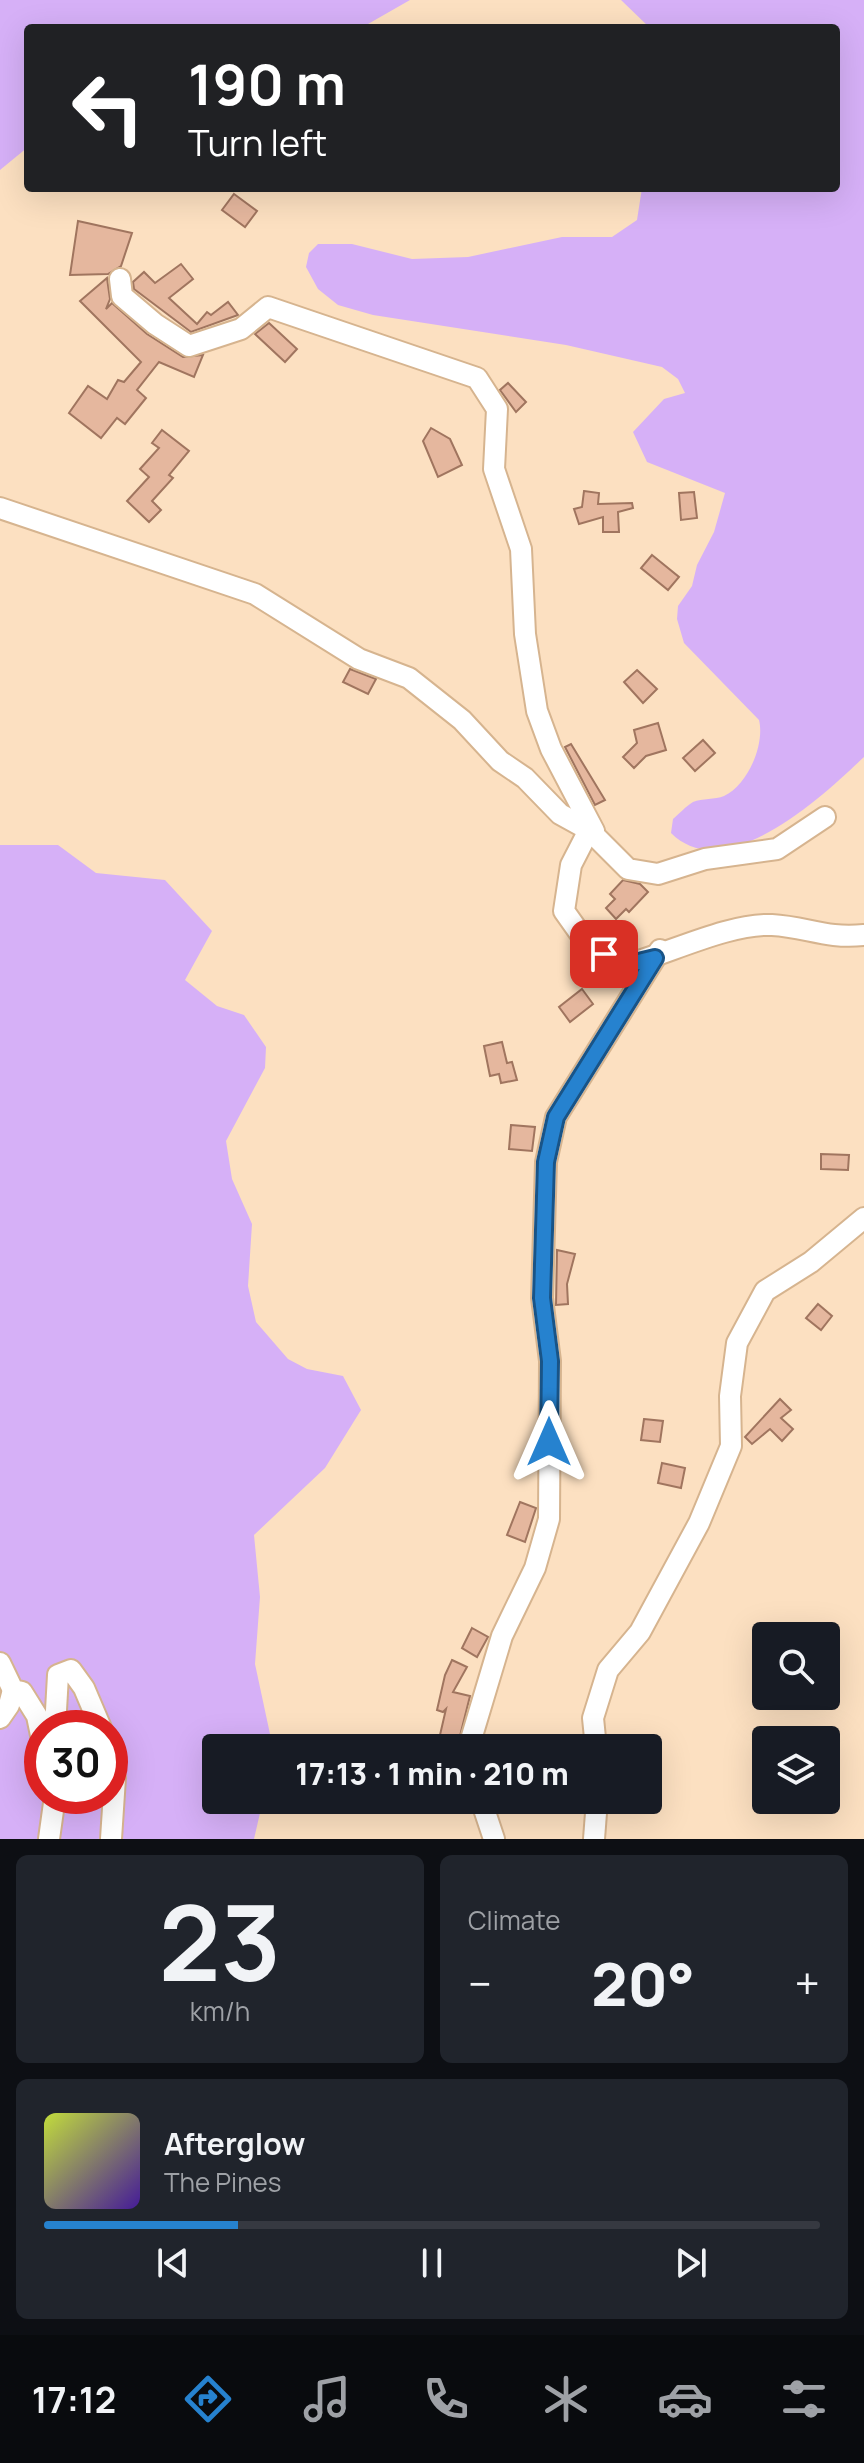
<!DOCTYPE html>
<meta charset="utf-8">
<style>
body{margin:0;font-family:Manrope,sans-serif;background:#20242c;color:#f1f3f6;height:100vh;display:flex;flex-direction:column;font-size:30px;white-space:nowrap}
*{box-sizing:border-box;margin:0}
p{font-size:26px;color:#9ea1a6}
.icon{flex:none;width:44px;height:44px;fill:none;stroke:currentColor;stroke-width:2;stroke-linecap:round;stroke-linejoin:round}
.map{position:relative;height:1839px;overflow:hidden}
.sheet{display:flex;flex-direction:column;gap:16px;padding:16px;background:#0d0f14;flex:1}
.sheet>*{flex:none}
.banner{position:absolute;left:24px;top:24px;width:816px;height:168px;border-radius:8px;box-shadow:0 8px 32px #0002;background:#202124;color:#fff;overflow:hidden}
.tools{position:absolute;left:752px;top:1622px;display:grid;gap:16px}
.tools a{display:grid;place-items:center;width:88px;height:88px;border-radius:8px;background:#171b24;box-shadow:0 8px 32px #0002;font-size:40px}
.speed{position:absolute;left:24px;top:1710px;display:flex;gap:16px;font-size:40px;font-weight:700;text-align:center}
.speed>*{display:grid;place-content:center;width:104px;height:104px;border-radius:50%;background:#171b24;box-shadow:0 8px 32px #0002;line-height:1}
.speed .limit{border:12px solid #d22;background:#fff;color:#111}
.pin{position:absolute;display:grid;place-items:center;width:68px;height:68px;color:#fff;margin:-34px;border-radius:16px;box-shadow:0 4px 12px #0006}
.me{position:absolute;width:88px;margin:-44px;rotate:0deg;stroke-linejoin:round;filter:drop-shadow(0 0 6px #0008)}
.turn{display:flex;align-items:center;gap:28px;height:168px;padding:0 32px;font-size:36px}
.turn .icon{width:104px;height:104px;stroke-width:2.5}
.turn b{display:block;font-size:56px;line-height:68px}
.big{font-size:60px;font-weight:800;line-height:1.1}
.sheet .widget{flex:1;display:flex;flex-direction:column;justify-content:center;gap:12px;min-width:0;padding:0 28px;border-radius:12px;background:#20242c}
.sheet .dial{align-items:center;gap:0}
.dial b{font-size:104px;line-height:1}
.song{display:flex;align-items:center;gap:24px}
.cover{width:96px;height:96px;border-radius:12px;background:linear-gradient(135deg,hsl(70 70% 55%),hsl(260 70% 35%))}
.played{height:8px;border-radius:4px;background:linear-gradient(90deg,#2682cf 25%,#363941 25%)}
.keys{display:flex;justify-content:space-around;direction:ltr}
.heat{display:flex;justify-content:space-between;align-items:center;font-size:44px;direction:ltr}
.sheet .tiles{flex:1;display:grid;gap:16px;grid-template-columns:1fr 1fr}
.widget:last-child{grid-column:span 2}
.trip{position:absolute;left:202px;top:1734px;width:460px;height:80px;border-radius:8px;background:#171b24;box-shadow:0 8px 32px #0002;font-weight:800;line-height:80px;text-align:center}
.menu{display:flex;height:128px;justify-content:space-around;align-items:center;background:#090b0e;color:#9ea1a6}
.menu .icon{width:56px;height:56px}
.menu .active{color:#2682cf}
.menu b{font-size:36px;color:#f1f3f6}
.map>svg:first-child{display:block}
</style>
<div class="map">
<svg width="864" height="1839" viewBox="0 0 864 1839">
<rect width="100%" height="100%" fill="#fce0c1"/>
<g fill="#d6b0f7" fill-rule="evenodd">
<path d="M 0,0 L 410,0 L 361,28 L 28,28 L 28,147 L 0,170 Z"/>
<path d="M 621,0 L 864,0 L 864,757 C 825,794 726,888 671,833 L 673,819 C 679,814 686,806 693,802 C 702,798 715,800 724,796 C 748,785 765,744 759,720 L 684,643 L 677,619 L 678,606 L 692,586 L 697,565 L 714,532 L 725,493 L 647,462 L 633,432 L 664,399 L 685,393 L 678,379 L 662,367 L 566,345 L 373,315 L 338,305 L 318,289 L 306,267 L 309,253 L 318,244 L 352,244 L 412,259 L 468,257 L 562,237 L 612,237 L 637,220 L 642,188 L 836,188 L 836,28 L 650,28 Z"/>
<path d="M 0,845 L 58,845 L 96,873 L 165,880 L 212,931 L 185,980 L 217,1006 L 244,1015 L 266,1047 L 265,1068 L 226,1141 L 232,1179 L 252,1224 L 248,1286 L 256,1322 L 288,1359 L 307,1369 L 343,1376 L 361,1410 L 325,1468 L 254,1535 L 260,1597 L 255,1664 L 273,1748 L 216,1748 L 216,1800 L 263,1800 L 254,1839 L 0,1839 ZM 42,1728 L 110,1728 L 110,1796 L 42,1796 Z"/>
</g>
<g fill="#e5b79e" stroke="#a0755f" stroke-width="2">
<path d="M 234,194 L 257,211 L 245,227 L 222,210 Z"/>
<path d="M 78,221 L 132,233 L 121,266 L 108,274 L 70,275 Z"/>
<path d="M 181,264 L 193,279 L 169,298 L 197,324 L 207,312 L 211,315 L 228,302 L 238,315 L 191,332 L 134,289 L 133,282 L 144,272 L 155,283 Z"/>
<path d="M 107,278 L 110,299 L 106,309 L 112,303 L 147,334 L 183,357 L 203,355 L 194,377 L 159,362 L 137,390 L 146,398 L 125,424 L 117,418 L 101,438 L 69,413 L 88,386 L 107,399 L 118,380 L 124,382 L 141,362 L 80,301 Z"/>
<path d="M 269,323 L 297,349 L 285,362 L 255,334 Z"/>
<path d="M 508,383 L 526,402 L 516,412 L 500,390 Z"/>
<path d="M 431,428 L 450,439 L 462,465 L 438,477 L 423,441 Z"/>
<path d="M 162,430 L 189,451 L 169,475 L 173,478 L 152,501 L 161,510 L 149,522 L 127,501 L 149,477 L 140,469 L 159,448 L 152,443 Z"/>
<path d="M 584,491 L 599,493 L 598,504 L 632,503 L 633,508 L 618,512 L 619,532 L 603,532 L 603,517 L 579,524 L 574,509 L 582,507 Z"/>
<path d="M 694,492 L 697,518 L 681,520 L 679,493 Z"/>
<path d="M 652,555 L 679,577 L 668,590 L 641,568 Z"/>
<path d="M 350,669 L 376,679 L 368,694 L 343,682 Z"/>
<path d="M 637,670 L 657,689 L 643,703 L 624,682 Z"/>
<path d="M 658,723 L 666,750 L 646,756 L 634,768 L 623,757 L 637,743 L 634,730 Z"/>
<path d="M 703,740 L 715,753 L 695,771 L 683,758 Z"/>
<path d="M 571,744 L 605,800 L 595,805 L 565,747 Z"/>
<path d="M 623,880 L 640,884 L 648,892 L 629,912 L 626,909 L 616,919 L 606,908 L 615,899 L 610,894 Z"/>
<path d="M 582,989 L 593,1004 L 570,1022 L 559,1007 Z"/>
<path d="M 502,1042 L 507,1063 L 512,1062 L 517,1080 L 501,1083 L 499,1074 L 490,1076 L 484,1046 Z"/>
<path d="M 511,1125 L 535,1127 L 532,1151 L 509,1149 Z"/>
<path d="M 821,1154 L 849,1155 L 848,1170 L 821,1169 Z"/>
<path d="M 557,1250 L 575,1254 L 567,1284 L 568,1304 L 556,1305 Z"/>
<path d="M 818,1304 L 832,1316 L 821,1330 L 806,1318 Z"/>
<path d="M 780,1399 L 791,1410 L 781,1418 L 793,1429 L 782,1441 L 770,1429 L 752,1444 L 745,1437 Z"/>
<path d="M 644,1419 L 663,1421 L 660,1442 L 641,1440 Z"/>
<path d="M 662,1463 L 685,1468 L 681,1488 L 658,1483 Z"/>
<path d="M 520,1502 L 536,1508 L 525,1542 L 507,1535 Z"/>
<path d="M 472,1628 L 488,1637 L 477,1657 L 462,1648 Z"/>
<path d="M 452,1660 L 467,1667 L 453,1692 L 470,1696 L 459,1740 L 454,1739 L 451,1748 L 437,1748 L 446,1709 L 443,1712 L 437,1710 L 445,1675 Z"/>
</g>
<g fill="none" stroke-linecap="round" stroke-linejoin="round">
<defs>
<g id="street">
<path d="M 120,279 L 122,296 L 155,324 L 189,346 L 241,329 L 268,307 L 477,378 L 497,409 L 494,469 L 521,549 L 525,634 L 537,711 L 551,749 L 594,831"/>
<path d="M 0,508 L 255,594 L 359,659 L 409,678 L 462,720 L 500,761 L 525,778 L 560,814 L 589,830 L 628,869 L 658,874 L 705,859 L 777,849 L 825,817"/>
<path d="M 589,830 L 571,865 L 564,911 L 586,942 L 622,966 C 666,955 728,923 772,925 C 807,927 826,939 864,935"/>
<path d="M 0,1663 L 13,1690 L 22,1692 L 37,1716 L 42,1740"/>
<path d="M 0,1718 L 9,1705 L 13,1690"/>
<path d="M 55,1728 L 58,1675 L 71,1670 L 84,1688 L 101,1728"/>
<path d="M 472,1748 L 472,1736 L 502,1636 L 535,1568 L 549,1519 L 550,1361 L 542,1298 L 546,1162 L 556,1117 L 660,950"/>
<path d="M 596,1748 L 593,1718 L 608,1670 L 640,1632 L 699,1523 L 731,1446 L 730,1396 L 737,1343 L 765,1291 L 811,1262 L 864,1218"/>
<path d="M 110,1758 L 115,1778 L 111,1839"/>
<path d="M 481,1800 L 494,1839"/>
<path d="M 49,1839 L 55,1796"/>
<path d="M 594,1839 L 597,1800"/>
</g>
</defs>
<use href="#street" stroke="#d6b48f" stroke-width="24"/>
<use href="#street" stroke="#fff" stroke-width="20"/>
</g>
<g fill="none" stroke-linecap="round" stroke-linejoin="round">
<defs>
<path id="route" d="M 549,1442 L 550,1361 L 542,1298 L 546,1162 L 556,1117 L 655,958 L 622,966 L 604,954"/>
</defs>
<use href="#route" stroke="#195487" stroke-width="20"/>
<use href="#route" stroke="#2682cf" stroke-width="14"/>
</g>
</svg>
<div class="tools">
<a><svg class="icon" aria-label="search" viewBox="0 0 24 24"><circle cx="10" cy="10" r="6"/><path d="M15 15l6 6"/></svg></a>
<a><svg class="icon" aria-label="layers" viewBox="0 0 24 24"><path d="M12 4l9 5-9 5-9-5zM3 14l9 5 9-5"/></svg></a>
</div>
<div class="speed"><div class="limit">30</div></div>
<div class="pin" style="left:604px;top:954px;background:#d93025"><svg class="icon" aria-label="arrive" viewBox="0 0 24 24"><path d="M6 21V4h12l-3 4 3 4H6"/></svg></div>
<svg class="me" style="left:549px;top:1442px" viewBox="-20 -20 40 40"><path d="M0-17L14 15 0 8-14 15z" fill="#2682cf" stroke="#fff" stroke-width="4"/></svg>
<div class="trip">17:13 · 1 min · 210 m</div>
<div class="banner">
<div class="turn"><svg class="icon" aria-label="left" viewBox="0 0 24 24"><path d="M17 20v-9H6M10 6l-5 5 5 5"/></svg><div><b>190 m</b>Turn left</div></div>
</div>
</div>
<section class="sheet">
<div class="tiles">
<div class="widget dial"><b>23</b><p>km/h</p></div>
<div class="widget"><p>Climate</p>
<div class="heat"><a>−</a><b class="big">20°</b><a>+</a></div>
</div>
<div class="widget">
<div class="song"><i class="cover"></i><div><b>Afterglow</b><p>The Pines</p></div></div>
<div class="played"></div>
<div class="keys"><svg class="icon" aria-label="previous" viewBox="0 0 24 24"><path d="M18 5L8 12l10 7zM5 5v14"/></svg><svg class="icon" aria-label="pause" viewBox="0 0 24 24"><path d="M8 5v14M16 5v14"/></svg><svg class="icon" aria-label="next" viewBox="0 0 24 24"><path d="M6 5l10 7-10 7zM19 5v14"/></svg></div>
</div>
</div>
</section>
<nav class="menu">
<b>17:12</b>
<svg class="icon active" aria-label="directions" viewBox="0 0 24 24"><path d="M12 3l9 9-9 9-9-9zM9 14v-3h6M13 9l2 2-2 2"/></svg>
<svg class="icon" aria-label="music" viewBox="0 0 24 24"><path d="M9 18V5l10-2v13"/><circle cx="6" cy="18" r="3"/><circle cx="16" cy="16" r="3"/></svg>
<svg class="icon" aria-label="phone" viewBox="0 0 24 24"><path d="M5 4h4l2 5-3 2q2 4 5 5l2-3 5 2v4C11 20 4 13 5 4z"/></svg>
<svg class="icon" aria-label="climate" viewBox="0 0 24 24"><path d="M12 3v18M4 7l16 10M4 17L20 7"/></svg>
<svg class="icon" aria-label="car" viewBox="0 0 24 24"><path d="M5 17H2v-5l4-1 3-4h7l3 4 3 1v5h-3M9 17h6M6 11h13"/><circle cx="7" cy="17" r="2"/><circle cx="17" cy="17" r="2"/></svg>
<svg class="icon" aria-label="filters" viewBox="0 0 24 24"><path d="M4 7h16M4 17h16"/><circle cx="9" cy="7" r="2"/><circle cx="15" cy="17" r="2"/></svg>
</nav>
